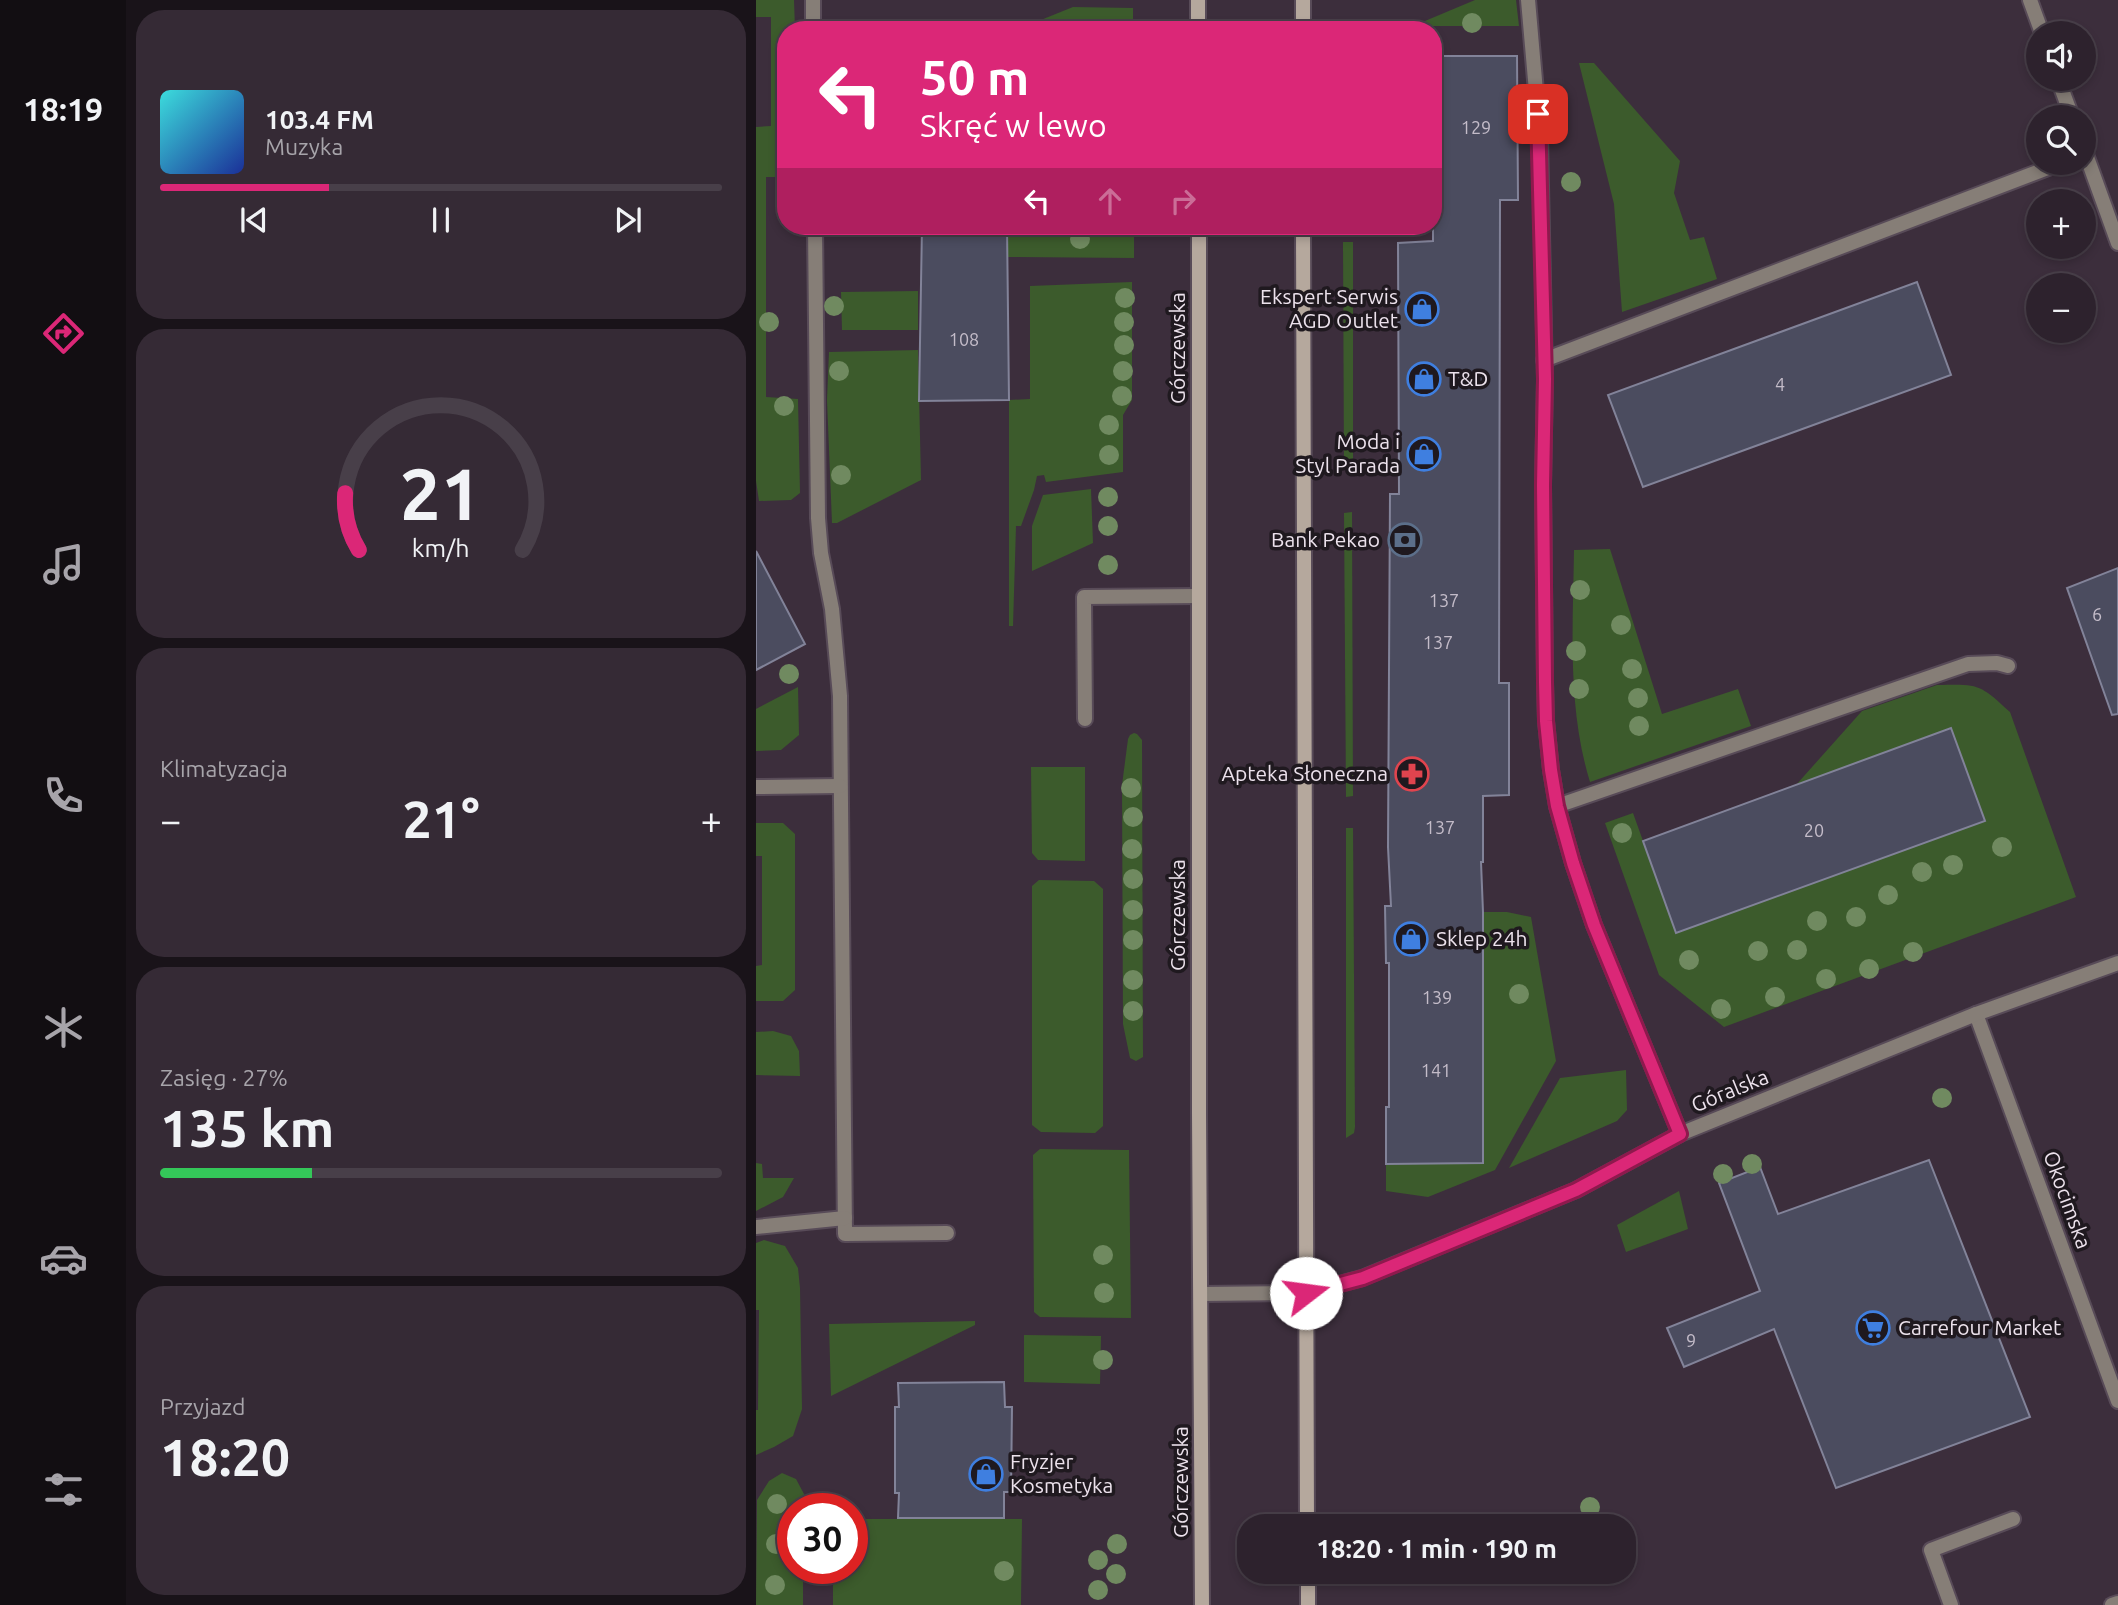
<!DOCTYPE html>
<html lang="pl">
<meta charset="utf-8">
<style>
body{margin:0;font-family:Ubuntu,sans-serif;background:#352a35;color:#f1f3f6;height:100vh;display:flex;flex-direction:column;font-size:26px;white-space:nowrap}
*{box-sizing:border-box;margin:0}
p{font-size:23px;color:#a7a4aa}
.icon{flex:none;width:38px;height:38px;fill:none;stroke:currentColor;stroke-width:2;stroke-linecap:round;stroke-linejoin:round}
.map{position:relative;flex:1;overflow:hidden}
.panel{display:flex;flex-direction:column;gap:10px;padding:10px;background:#191319;width:630px}
.panel>*{flex:none}
.guide{position:absolute;left:21px;top:21px;width:665px;height:214px;border-radius:28px;box-shadow:0 4px 10px #0003,0 0 0 2px #483f49;background:#db2777;color:#fff;overflow:hidden}
.controls{position:absolute;left:1270px;top:21px;display:grid;gap:14px}
.controls a{display:grid;place-items:center;width:70px;height:70px;border-radius:50%;background:#2d222d;box-shadow:0 4px 10px #0003,0 0 0 2px #483f49;font-size:35px}
.speed{position:absolute;left:21px;top:1493px;display:flex;gap:14px;font-size:35px;font-weight:700;text-align:center}
.speed>*{display:grid;place-content:center;width:91px;height:91px;border-radius:50%;background:#2d222d;box-shadow:0 4px 10px #0003,0 0 0 2px #483f49;line-height:1}
.speed .limit{border:10px solid #d22;background:#fff;color:#111}
.pin{position:absolute;display:grid;place-items:center;width:60px;height:60px;color:#fff;margin:-30px;border-radius:14px;box-shadow:0 4px 10px #0006}
.me{position:absolute;width:77px;margin:-38px;rotate:75deg;stroke-linejoin:round;filter:drop-shadow(0 0 5px #0008)}
.turn{display:flex;align-items:center;gap:24px;height:147px;padding:0 28px;font-size:32px}
.turn .icon{width:91px;height:91px;stroke-width:2.5}
.turn b{display:block;font-size:49px;line-height:60px}
.lanes{display:flex;align-items:center;height:66px;padding:0 28px;background:#0003;justify-content:center;gap:35px;direction:ltr}
.lanes .off{opacity:.35}
.big{font-size:52px;font-weight:700;line-height:1.1}
.panel .tile{flex:1;display:flex;flex-direction:column;justify-content:center;gap:10px;min-width:0;padding:0 24px;border-radius:28px;background:#352a35}
.panel .dial{align-items:center;gap:0}
.dial svg{height:182px;overflow:visible;fill:none;stroke:#483f49;stroke-width:7;stroke-linecap:round;text-anchor:middle}
.dial text{fill:#f1f3f6;stroke:none}
.song{display:flex;align-items:center;gap:21px}
.cover{width:84px;height:84px;border-radius:10px;background:linear-gradient(135deg,hsl(180 70% 55%),hsl(230 70% 35%))}
.played{height:7px;border-radius:4px;background:linear-gradient(90deg,#db2777 30%,#483f49 30%)}
.keys{display:flex;justify-content:space-around;direction:ltr}
.heat{display:flex;justify-content:space-between;align-items:center;font-size:38px;direction:ltr}
.charge{height:10px;border-radius:5px;background:linear-gradient(90deg,#34c759 27%,#483f49 0)}
.trip{position:absolute;left:481px;top:1514px;width:399px;height:70px;border-radius:28px;background:#2d222d;box-shadow:0 4px 10px #0003,0 0 0 2px #483f49;font-weight:700;line-height:70px;text-align:center}
main{display:flex;flex:1;min-height:0}
.tabs{display:flex;flex-direction:column;width:126px;justify-content:space-around;align-items:center;background:#120e12;color:#a7a4aa}
.tabs .icon{width:49px;height:49px}
.tabs .active{color:#db2777}
.tabs b{font-size:32px;color:#f1f3f6}
.map>svg:first-child{display:block}
</style>
<main>
<nav class="tabs">
<b>18:19</b>
<svg class="icon active" aria-label="directions" viewBox="0 0 24 24"><path d="M12 3l9 9-9 9-9-9zM9 14v-3h6M13 9l2 2-2 2"/></svg>
<svg class="icon" aria-label="music" viewBox="0 0 24 24"><path d="M9 18V5l10-2v13"/><circle cx="6" cy="18" r="3"/><circle cx="16" cy="16" r="3"/></svg>
<svg class="icon" aria-label="phone" viewBox="0 0 24 24"><path d="M5 4h4l2 5-3 2q2 4 5 5l2-3 5 2v4C11 20 4 13 5 4z"/></svg>
<svg class="icon" aria-label="climate" viewBox="0 0 24 24"><path d="M12 3v18M4 7l16 10M4 17L20 7"/></svg>
<svg class="icon" aria-label="car" viewBox="0 0 24 24"><path d="M5 17H2v-5l4-1 3-4h7l3 4 3 1v5h-3M9 17h6M6 11h13"/><circle cx="7" cy="17" r="2"/><circle cx="17" cy="17" r="2"/></svg>
<svg class="icon" aria-label="filters" viewBox="0 0 24 24"><path d="M4 7h16M4 17h16"/><circle cx="9" cy="7" r="2"/><circle cx="15" cy="17" r="2"/></svg>
</nav>
<section class="panel">
<div class="tile">
<div class="song"><i class="cover"></i><div><b>103.4 FM</b><p>Muzyka</p></div></div>
<div class="played"></div>
<div class="keys"><svg class="icon" aria-label="previous" viewBox="0 0 24 24"><path d="M18 5L8 12l10 7zM5 5v14"/></svg><svg class="icon" aria-label="pause" viewBox="0 0 24 24"><path d="M8 5v14M16 5v14"/></svg><svg class="icon" aria-label="next" viewBox="0 0 24 24"><path d="M6 5l10 7-10 7zM19 5v14"/></svg></div>
</div>
<div class="tile dial"><svg viewBox="0 0 100 80">
<path d="M14 69A42 42 0 1 1 86 69"/>
<path d="M14 69A42 42 0 0 1 8 44" stroke="#db2777"/>
<text x="50" y="56" font-size="32" font-weight="700">21</text>
<text x="50" y="72" font-size="11">km/h</text>
</svg></div>
<div class="tile"><p>Klimatyzacja</p>
<div class="heat"><a>−</a><b class="big">21°</b><a>+</a></div>
</div>
<div class="tile"><p>Zasięg · 27%</p><b class="big">135 km</b><div class="charge"></div></div>
<div class="tile"><p>Przyjazd</p><b class="big">18:20</b></div>
</section>
<div class="map">
<svg width="1362" height="1605" viewBox="0 0 1362 1605">
<rect width="100%" height="100%" fill="#3c2e3c"/>
<g fill="#3c5b2c">
<path d="M 0,0 L 38,0 L 39,30 L 30,30 L 30,177 L 10,177 L 10,397 L 42,399 L 44,493 L 35,500 L 3,501 L 0,481 L 0,127 L 15,126 L 15,17 L 0,17 Z"/>
<path d="M 719,0 L 760,0 L 763,26 L 657,26 Z"/>
<path d="M 317,7 L 377,8 L 377,30 L 260,30 Z"/>
<path d="M 823,63 L 838,63 L 924,161 L 918,193 L 934,240 L 948,237 L 961,279 L 866,312 L 858,204 Z"/>
<path d="M 251,226 L 378,226 L 378,258 L 250,257 Z"/>
<path d="M 587,242 L 597,242 L 597,467 L 588,467 Z"/>
<path d="M 376,282 L 376,400 L 367,415 L 367,472 L 290,482 L 288,475 L 281,476 L 278,490 L 265,526 L 260,526 L 257,626 L 253,626 L 253,400 L 274,399 L 274,286 Z"/>
<path d="M 162,291 L 162,330 L 86,330 L 85,292 Z"/>
<path d="M 162,350 L 165,480 L 81,523 L 76,523 L 71,400 L 73,352 Z"/>
<path d="M 335,489 L 337,543 L 276,571 L 276,526 L 287,495 Z"/>
<path d="M 596,512 L 597,796 L 590,797 L 588,513 Z"/>
<path d="M 854,549 L 906,714 L 982,689 L 995,726 L 834,782 C 811,707 817,628 818,550 Z"/>
<path d="M 1181,685 C 1222,684 1223,683 1254,712 L 1320,897 L 968,1027 L 903,975 L 849,823 L 877,813 L 920,933 L 1228,821 L 1195,728 L 1040,785 L 1106,711 Z"/>
<path d="M 42,687 L 43,735 L 25,750 L 0,751 L 0,709 Z"/>
<path d="M 378,733 L 381,734 L 386,740 L 387,1057 L 380,1061 L 374,1058 L 367,1024 L 366,785 L 372,739 L 374,735 Z"/>
<path d="M 275,767 L 329,767 L 329,861 L 282,860 L 276,853 Z"/>
<path d="M 0,823 L 27,823 L 39,834 L 39,990 L 27,1001 L 0,1001 L 0,966 L 6,965 L 6,856 L 0,856 Z"/>
<path d="M 590,828 L 597,828 L 599,1127 L 598,1133 L 590,1138 Z"/>
<path d="M 283,880 L 338,881 L 347,889 L 347,1126 L 339,1133 L 285,1132 L 276,1125 L 276,886 Z"/>
<path d="M 727,912 L 751,912 L 775,917 L 800,1061 L 739,1170 L 672,1197 L 630,1191 L 630,1164 L 727,1163 Z"/>
<path d="M 17,1031 L 35,1036 L 43,1051 L 44,1076 L 0,1075 L 0,1032 Z"/>
<path d="M 870,1070 L 871,1110 L 861,1121 L 753,1168 L 804,1078 Z"/>
<path d="M 284,1149 L 373,1150 L 375,1318 L 284,1317 L 278,1312 L 277,1155 Z"/>
<path d="M 0,1163 L 6,1164 L 7,1178 L 38,1178 L 27,1197 L 0,1211 Z"/>
<path d="M 923,1191 L 932,1229 L 870,1252 L 861,1225 Z"/>
<path d="M 8,1240 L 29,1246 L 42,1268 L 44,1288 L 46,1409 L 37,1436 L 18,1447 L 0,1455 L 0,1410 L 2,1410 L 3,1310 L 0,1310 L 0,1243 Z"/>
<path d="M 219,1321 L 219,1325 L 75,1396 L 73,1324 Z"/>
<path d="M 268,1335 L 345,1336 L 344,1384 L 268,1382 Z"/>
<path d="M 26,1473 L 40,1479 L 48,1494 L 48,1508 L 37,1508 L 37,1568 L 47,1568 L 47,1605 L 0,1605 L 1,1500 L 13,1481 Z"/>
<path d="M 96,1519 L 266,1519 L 265,1605 L 77,1605 L 77,1568 L 96,1568 Z"/>
</g>
<g fill="#4b4c5f" stroke="#828399" stroke-width="2">
<path d="M 677,56 L 761,56 L 762,200 L 744,200 L 743,683 L 753,683 L 753,795 L 727,796 L 727,862 L 725,862 L 727,912 L 727,1163 L 630,1164 L 630,1107 L 633,1107 L 633,963 L 630,963 L 629,906 L 635,906 L 632,847 L 634,494 L 643,494 L 642,243 L 677,241 Z"/>
<path d="M 166,226 L 251,226 L 253,400 L 163,401 Z"/>
<path d="M 1161,282 L 1195,375 L 887,487 L 852,395 Z"/>
<path d="M 0,551 L 49,644 L 0,670 Z"/>
<path d="M 1362,568 L 1362,714 L 1356,715 L 1311,588 Z"/>
<path d="M 1195,728 L 1229,821 L 920,933 L 887,841 Z"/>
<path d="M 1173,1160 L 1274,1417 L 1080,1488 L 1018,1329 L 928,1367 L 911,1328 L 1004,1291 L 963,1183 L 1004,1167 L 1022,1214 Z"/>
<path d="M 248,1382 L 249,1407 L 256,1407 L 255,1492 L 248,1492 L 248,1518 L 142,1518 L 143,1493 L 139,1493 L 139,1407 L 143,1407 L 142,1383 Z"/>
</g>
<g fill="none" stroke-linecap="round" stroke-linejoin="round">
<defs>
<g id="lane">
<path d="M 57,0 L 57,30"/>
<path d="M 772,0 L 784,137 L 789,379 L 787,485 L 789,682 L 790,721 L 795,770 L 801,806 L 817,863 L 838,925 L 924,1134"/>
<path d="M 59,226 L 62,518 L 65,553 L 76,609 L 84,696 L 89,1234 L 191,1233"/>
<path d="M 788,360 L 1305,163"/>
<path d="M 329,719 L 328,597 L 443,596"/>
<path d="M 801,806 L 1212,664 L 1241,663 L 1252,666"/>
<path d="M 0,1227 L 89,1218"/>
<path d="M 1195,1605 L 1175,1550 L 1257,1519"/>
<path d="M 1356,1605 L 1362,1603"/>
</g>
<g id="street">
<path d="M 1274,0 L 1286,33"/>
<path d="M 1302,79 L 1316,117"/>
<path d="M 1328,149 L 1362,243"/>
<path d="M 0,787 L 84,786"/>
<path d="M 1220,1014 L 1362,1401"/>
<path d="M 445,1294 L 550,1293 L 606,1278 L 820,1190 L 924,1134 L 1220,1014 L 1362,963"/>
</g>
<g id="secondary">
<path d="M 442,0 L 442,30"/>
<path d="M 547,0 L 547,30"/>
<path d="M 443,226 L 443,1113 L 446,1605"/>
<path d="M 547,226 L 551,1526"/>
<path d="M 552,1572 L 552,1605"/>
</g>
</defs>
<use href="#lane" stroke="#584b58" stroke-width="18"/>
<use href="#street" stroke="#584b58" stroke-width="18"/>
<use href="#secondary" stroke="#584b58" stroke-width="18"/>
<use href="#lane" stroke="#867e77" stroke-width="14"/>
<use href="#street" stroke="#867e77" stroke-width="14"/>
<use href="#secondary" stroke="#b5a89d" stroke-width="14"/>
</g>
<g fill="#708a60">
<circle cx="716" cy="23" r="10"/>
<circle cx="815" cy="182" r="10"/>
<circle cx="324" cy="239" r="10"/>
<circle cx="369" cy="298" r="10"/>
<circle cx="78" cy="306" r="10"/>
<circle cx="13" cy="322" r="10"/>
<circle cx="368" cy="322" r="10"/>
<circle cx="368" cy="345" r="10"/>
<circle cx="83" cy="371" r="10"/>
<circle cx="367" cy="371" r="10"/>
<circle cx="366" cy="396" r="10"/>
<circle cx="28" cy="406" r="10"/>
<circle cx="353" cy="425" r="10"/>
<circle cx="353" cy="455" r="10"/>
<circle cx="85" cy="475" r="10"/>
<circle cx="352" cy="497" r="10"/>
<circle cx="352" cy="526" r="10"/>
<circle cx="352" cy="565" r="10"/>
<circle cx="824" cy="590" r="10"/>
<circle cx="865" cy="625" r="10"/>
<circle cx="820" cy="651" r="10"/>
<circle cx="876" cy="669" r="10"/>
<circle cx="33" cy="674" r="10"/>
<circle cx="823" cy="689" r="10"/>
<circle cx="882" cy="698" r="10"/>
<circle cx="883" cy="726" r="10"/>
<circle cx="375" cy="788" r="10"/>
<circle cx="377" cy="817" r="10"/>
<circle cx="866" cy="833" r="10"/>
<circle cx="1246" cy="847" r="10"/>
<circle cx="376" cy="849" r="10"/>
<circle cx="1197" cy="865" r="10"/>
<circle cx="1166" cy="872" r="10"/>
<circle cx="377" cy="879" r="10"/>
<circle cx="1132" cy="895" r="10"/>
<circle cx="377" cy="910" r="10"/>
<circle cx="1100" cy="917" r="10"/>
<circle cx="1061" cy="921" r="10"/>
<circle cx="377" cy="940" r="10"/>
<circle cx="1041" cy="950" r="10"/>
<circle cx="1002" cy="951" r="10"/>
<circle cx="1157" cy="952" r="10"/>
<circle cx="933" cy="960" r="10"/>
<circle cx="1113" cy="969" r="10"/>
<circle cx="1070" cy="979" r="10"/>
<circle cx="377" cy="980" r="10"/>
<circle cx="763" cy="994" r="10"/>
<circle cx="1019" cy="997" r="10"/>
<circle cx="965" cy="1009" r="10"/>
<circle cx="377" cy="1011" r="10"/>
<circle cx="1186" cy="1098" r="10"/>
<circle cx="996" cy="1164" r="10"/>
<circle cx="967" cy="1174" r="10"/>
<circle cx="347" cy="1255" r="10"/>
<circle cx="348" cy="1293" r="10"/>
<circle cx="347" cy="1360" r="10"/>
<circle cx="21" cy="1504" r="10"/>
<circle cx="834" cy="1507" r="10"/>
<circle cx="20" cy="1544" r="10"/>
<circle cx="361" cy="1544" r="10"/>
<circle cx="342" cy="1560" r="10"/>
<circle cx="248" cy="1571" r="10"/>
<circle cx="360" cy="1574" r="10"/>
<circle cx="19" cy="1585" r="10"/>
<circle cx="342" cy="1590" r="10"/>
</g>
<g fill="none" stroke-linecap="round" stroke-linejoin="round">
<defs>
<path id="route" d="M 550,1293 L 607,1278 L 820,1190 L 924,1134 L 838,925 L 817,863 L 801,806 L 795,770 L 790,721 L 789,682 L 787,485 L 789,379 L 782,114"/>
</defs>
<use href="#route" stroke="#8e194d" stroke-width="18"/>
<use href="#route" stroke="#db2777" stroke-width="12"/>
</g>
<defs>
<symbol id="shop-ring" viewBox="-11 -11 22 22"><circle r="9.5" fill="#1f191f" stroke="#3f7fe0" stroke-width="1.5"/><path d="M-5-2.5h2.3a2.7 3.5 0 0 1 5.4 0H5L5.5 6h-11ZM-1.5-2.5h3a1.5 2.3 0 0 0-3 0Z" fill="#3f7fe0"/></symbol>
<symbol id="bank-ring" viewBox="-11 -11 22 22"><circle r="9.5" fill="#1f191f" stroke="#5c6f8a" stroke-width="1.5"/><path d="M-6-4H6V4H-6ZM0-2.3a2.3 2.3 0 1 0 0 4.6a2.3 2.3 0 1 0 0-4.6Z" fill="#5c6f8a"/></symbol>
<symbol id="pharmacy-ring" viewBox="-11 -11 22 22"><circle r="9.5" fill="#1f191f" stroke="#e0444e" stroke-width="1.5"/><path d="M-2-6h4v4h4v4h-4v4h-4v-4h-4v-4h4Z" fill="#e0444e"/></symbol>
<symbol id="supermarket-ring" viewBox="-11 -11 22 22"><circle r="9.5" fill="#1f191f" stroke="#3f7fe0" stroke-width="1.5"/><path d="M-6-5.5h2.5l.6 2H6L4.5 2H-2.5L-4.4-4H-6ZM-1.5 3.2a1.3 1.3 0 1 0 .1 0ZM3 3.2a1.3 1.3 0 1 0 .1 0Z" fill="#3f7fe0"/></symbol>
</defs>
<g fill-rule="evenodd">
<use href="#shop-ring" x="647" y="290" width="38" height="38"/>
<use href="#shop-ring" x="649" y="360" width="38" height="38"/>
<use href="#shop-ring" x="649" y="435" width="38" height="38"/>
<use href="#bank-ring" x="630" y="521" width="38" height="38"/>
<use href="#pharmacy-ring" x="637" y="755" width="38" height="38"/>
<use href="#shop-ring" x="636" y="920" width="38" height="38"/>
<use href="#supermarket-ring" x="1098" y="1309" width="38" height="38"/>
<use href="#shop-ring" x="211" y="1455" width="38" height="38"/>
</g>
<g text-anchor="middle" stroke-width="7" stroke-linejoin="round" paint-order="stroke">
<g font-size="18" fill="#c4bcc9">
<text x="720" y="134">129</text>
<text x="208" y="346">108</text>
<text x="1024" y="391">4</text>
<text x="688" y="607">137</text>
<text x="1341" y="621">6</text>
<text x="682" y="649">137</text>
<text x="684" y="834">137</text>
<text x="1058" y="837">20</text>
<text x="681" y="1004">139</text>
<text x="680" y="1077">141</text>
<text x="935" y="1347">9</text>
</g>
<g font-size="21" fill="#ece2ec" stroke="#1f191f" text-anchor="end">
<text x="642" y="304">Ekspert Serwis<tspan x="642" dy="24">AGD Outlet</tspan></text>
<text x="692" y="386" text-anchor="start">T&amp;D</text>
<text x="644" y="449">Moda i<tspan x="644" dy="24">Styl Parada</tspan></text>
<text x="624" y="547">Bank Pekao</text>
<text x="632" y="781">Apteka Słoneczna</text>
<text x="680" y="946" text-anchor="start">Sklep 24h</text>
<text x="1142" y="1335" text-anchor="start">Carrefour Market</text>
<text x="254" y="1469" text-anchor="start">Fryzjer<tspan x="254" dy="24">Kosmetyka</tspan></text>
</g>
<g font-size="21" fill="#ece2ec" stroke="#1f191f">
<text transform="translate(422 348) rotate(-90)" y="7">Górczewska</text>
<text transform="translate(422 915) rotate(-90)" y="7">Górczewska</text>
<text transform="translate(974 1091) rotate(-22)" y="7">Góralska</text>
<text transform="translate(1311 1200) rotate(70)" y="7">Okocimska</text>
<text transform="translate(425 1482) rotate(-90)" y="7">Górczewska</text>
</g>
</g>
</svg>
<div class="controls">
<a><svg class="icon" aria-label="sound" viewBox="0 0 24 24"><path d="M4 9h4l5-4v14l-5-4H4zM17 9q2 3 0 6"/></svg></a>
<a><svg class="icon" aria-label="search" viewBox="0 0 24 24"><circle cx="10" cy="10" r="6"/><path d="M15 15l6 6"/></svg></a>
<a>+</a>
<a>−</a>
</div>
<div class="speed"><div class="limit">30</div></div>
<div class="pin" style="left:782px;top:114px;background:#d93025"><svg class="icon" aria-label="arrive" viewBox="0 0 24 24"><path d="M6 21V4h12l-3 4 3 4H6"/></svg></div>
<svg class="me" style="left:550px;top:1293px" viewBox="-20 -20 40 40"><circle r="19" fill="#fff"/><path d="M0-13L10 11 0 6-10 11z" fill="#db2777"/></svg>
<div class="trip">18:20 · 1 min · 190 m</div>
<div class="guide">
<div class="turn"><svg class="icon" aria-label="left" viewBox="0 0 24 24"><path d="M17 20v-9H6M10 6l-5 5 5 5"/></svg><div><b>50 m</b>Skręć w lewo</div></div>
<div class="lanes"><svg class="icon" aria-label="left" viewBox="0 0 24 24"><path d="M17 20v-9H6M10 6l-5 5 5 5"/></svg><svg class="icon off" aria-label="ahead" viewBox="0 0 24 24"><path d="M12 20V5M6 11l6-6 6 6"/></svg><svg class="icon off" aria-label="right" viewBox="0 0 24 24"><path d="M7 20v-9h11M14 6l5 5-5 5"/></svg></div>
</div>
</div>
</main>
